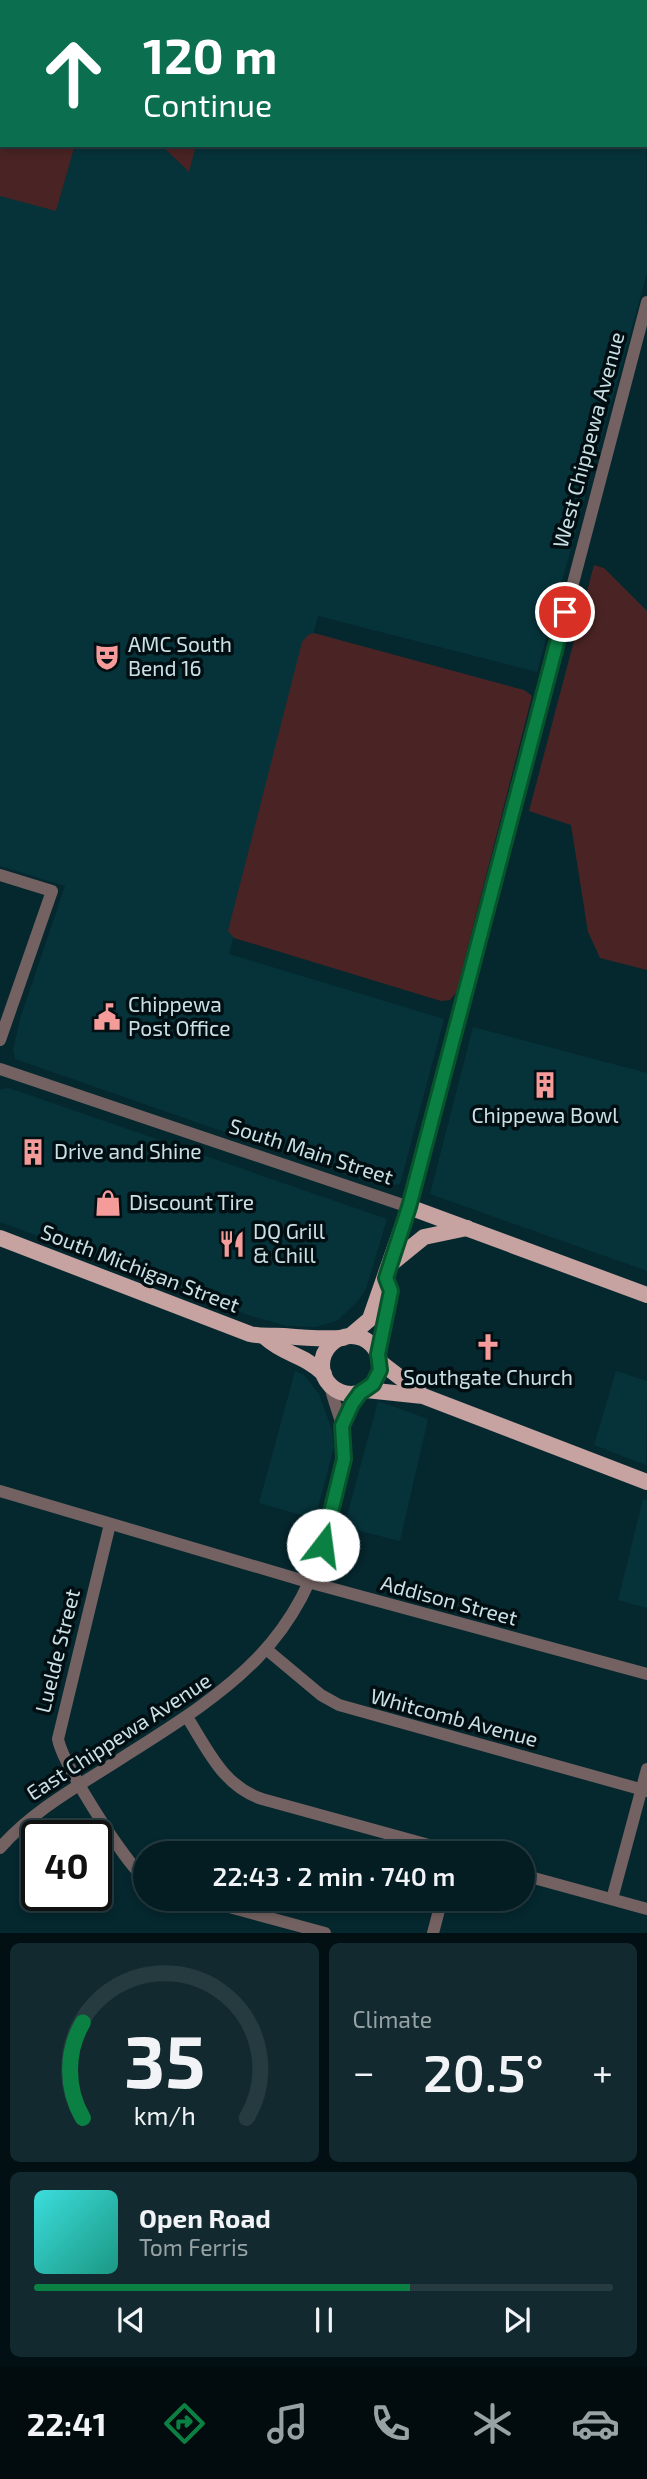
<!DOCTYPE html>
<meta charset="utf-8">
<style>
body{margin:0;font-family:"Exo 2",sans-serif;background:#122a2f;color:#f1f3f6;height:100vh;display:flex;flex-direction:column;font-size:26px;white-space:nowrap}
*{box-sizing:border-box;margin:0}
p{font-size:23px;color:#97a2a5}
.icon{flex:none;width:38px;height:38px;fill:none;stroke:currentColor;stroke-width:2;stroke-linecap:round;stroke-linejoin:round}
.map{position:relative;height:1933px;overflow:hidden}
.details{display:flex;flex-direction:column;gap:10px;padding:10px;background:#021013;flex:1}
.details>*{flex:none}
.guide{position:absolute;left:0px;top:0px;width:648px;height:147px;box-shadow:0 4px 10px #0003,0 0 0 2px #253b40;background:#0b6e4f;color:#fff;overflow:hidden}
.speed{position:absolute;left:21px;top:1820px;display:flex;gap:14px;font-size:35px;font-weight:700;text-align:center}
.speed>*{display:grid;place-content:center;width:91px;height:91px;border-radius:50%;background:#041d22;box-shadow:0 4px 10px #0003,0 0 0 2px #253b40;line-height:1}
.speed .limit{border:4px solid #111;border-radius:10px;background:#fff;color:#111}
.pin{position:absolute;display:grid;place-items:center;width:60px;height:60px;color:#fff;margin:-30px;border:4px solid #fff;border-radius:50%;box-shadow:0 2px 7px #0007}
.me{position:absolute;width:77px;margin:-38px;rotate:15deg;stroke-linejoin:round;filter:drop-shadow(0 0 5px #0008)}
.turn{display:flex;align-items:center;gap:24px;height:147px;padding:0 28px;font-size:32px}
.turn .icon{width:91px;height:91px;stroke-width:2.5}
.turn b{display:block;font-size:49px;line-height:60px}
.big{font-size:52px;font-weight:600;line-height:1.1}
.details .card{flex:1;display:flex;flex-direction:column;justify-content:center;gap:10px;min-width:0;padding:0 24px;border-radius:10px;background:#122a2f}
.details .dial{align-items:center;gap:0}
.dial svg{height:182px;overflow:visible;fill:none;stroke:#253b40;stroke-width:7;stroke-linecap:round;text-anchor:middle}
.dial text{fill:#f1f3f6;stroke:none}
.song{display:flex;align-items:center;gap:21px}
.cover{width:84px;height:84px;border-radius:10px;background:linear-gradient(135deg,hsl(180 70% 55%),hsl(170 70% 35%))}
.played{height:7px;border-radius:4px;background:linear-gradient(90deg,#0b8043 65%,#253b40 65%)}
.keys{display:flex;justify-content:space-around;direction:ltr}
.heat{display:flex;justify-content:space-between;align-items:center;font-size:38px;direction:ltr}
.details .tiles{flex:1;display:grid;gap:10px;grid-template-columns:1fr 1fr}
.card:last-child{grid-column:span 2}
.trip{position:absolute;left:133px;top:1841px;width:402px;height:70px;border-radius:35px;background:#041d22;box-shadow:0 4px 10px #0003,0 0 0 2px #253b40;font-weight:600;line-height:70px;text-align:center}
.dock{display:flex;height:112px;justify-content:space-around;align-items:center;background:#020c0e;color:#97a2a5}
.dock .icon{width:49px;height:49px}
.dock .selected{color:#0b8043}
.dock b{font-size:32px;color:#f1f3f6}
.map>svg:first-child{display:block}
</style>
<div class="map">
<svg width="647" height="1933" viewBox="0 0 647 1933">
<rect width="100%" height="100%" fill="#05272e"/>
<g fill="#06333a">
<path d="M 234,0 L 427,0 L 433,2 L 233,2 Z"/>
<path d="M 646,62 L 647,273 L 537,672 L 318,616 L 229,954 L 444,1019 L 400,1184 L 389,1186 L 371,1183 L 15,1059 L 13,1050 L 20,1019 L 65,886 L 0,866 L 0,196 L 56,210 L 75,145 L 161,145 L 188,171 L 196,145 L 646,145 Z"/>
<path d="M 473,1027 L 647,1073 L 647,1271 L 430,1194 Z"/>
<path d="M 9,1088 L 387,1219 L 366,1289 L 357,1302 L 338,1320 L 316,1327 L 287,1326 L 251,1316 L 0,1222 L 0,1089 Z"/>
<path d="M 295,1371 L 304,1375 L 319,1394 L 332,1430 L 334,1447 L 315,1519 L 259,1503 Z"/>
<path d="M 616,1371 L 647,1381 L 646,1465 L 594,1445 Z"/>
<path d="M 378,1401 L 428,1419 L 400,1541 L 344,1527 Z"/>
<path d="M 643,1499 L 647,1500 L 647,1608 L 618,1600 Z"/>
</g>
<g fill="#4a2424">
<path d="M 0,0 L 111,2 L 2,2 L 2,145 L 75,145 L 56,211 L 0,196 Z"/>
<path d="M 427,0 L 647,0 L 647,62 L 646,2 Z"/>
<path d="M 161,145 L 196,145 L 189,172 Z"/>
<path d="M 594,565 L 604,568 L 647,611 L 647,970 L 600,958 L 588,932 L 571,825 L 529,811 Z"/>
<path d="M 314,633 L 524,690 L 532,696 L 456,993 L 450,1000 L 441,1001 L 234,938 L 228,931 L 302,642 L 308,635 Z"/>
</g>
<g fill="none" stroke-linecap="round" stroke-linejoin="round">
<g stroke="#736261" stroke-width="12">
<path d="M 0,875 L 52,891 L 0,1040"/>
<path d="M 0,1069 L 409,1207 L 647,302"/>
<path d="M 342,1426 L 360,1393"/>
<path d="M 0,1491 L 308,1582 L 647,1674"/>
<path d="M 110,1524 L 58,1739 C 63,1765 125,1862 145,1879"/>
<path d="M 266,1649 L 321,1695 L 339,1705 L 647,1791"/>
<path d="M 187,1717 C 208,1750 223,1786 262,1799 L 458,1853"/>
<path d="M 0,1848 C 35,1808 84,1783 128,1754 C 234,1687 300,1644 332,1515 C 338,1489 346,1463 344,1436 C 342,1419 333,1402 330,1385"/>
<path d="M 523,1875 L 647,1909"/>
<path d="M 200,1899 L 325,1933"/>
<path d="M 612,1899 L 647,1769"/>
<path d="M 433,1933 L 442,1899"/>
</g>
<g stroke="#c6a2a1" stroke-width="16">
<path d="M 0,1238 L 250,1334 C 263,1337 272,1335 284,1336 C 304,1338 323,1339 343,1338"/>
<path d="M 392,1263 L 424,1237 L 467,1228"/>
<path d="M 350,1336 L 370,1319 L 409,1207 L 647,1295"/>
<circle cx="351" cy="1365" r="29"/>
<path d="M 266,1338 C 285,1355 303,1354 324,1374"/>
<path d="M 378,1354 L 391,1291 L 386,1278"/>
<path d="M 380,1362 L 419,1392"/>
<path d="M 366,1390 L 423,1396 L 647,1482"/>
</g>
</g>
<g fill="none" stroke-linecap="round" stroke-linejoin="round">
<defs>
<path id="route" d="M 323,1545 L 344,1459 L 342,1426 L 352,1404 L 360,1393 L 373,1384 L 380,1370 L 378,1354 L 391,1291 L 386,1278 L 409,1207 L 565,612"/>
</defs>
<use href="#route" stroke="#07532c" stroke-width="18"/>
<use href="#route" stroke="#0b8043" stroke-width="12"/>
</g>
<defs>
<symbol id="theatre-bare" viewBox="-9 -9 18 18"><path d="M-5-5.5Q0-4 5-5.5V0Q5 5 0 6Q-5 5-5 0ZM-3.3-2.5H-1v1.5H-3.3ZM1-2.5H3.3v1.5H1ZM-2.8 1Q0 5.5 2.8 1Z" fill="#f59b9a" stroke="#010e12" stroke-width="2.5" paint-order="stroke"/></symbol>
<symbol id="civic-bare" viewBox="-9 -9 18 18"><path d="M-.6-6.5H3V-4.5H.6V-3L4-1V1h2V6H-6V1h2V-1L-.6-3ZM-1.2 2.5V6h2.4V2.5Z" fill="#f59b9a" stroke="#010e12" stroke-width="2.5" paint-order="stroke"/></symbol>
<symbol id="building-bare" viewBox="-9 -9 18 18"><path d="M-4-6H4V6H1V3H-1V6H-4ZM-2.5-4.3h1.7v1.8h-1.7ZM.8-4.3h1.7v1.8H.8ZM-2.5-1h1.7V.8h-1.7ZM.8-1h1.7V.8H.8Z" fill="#f59b9a" stroke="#010e12" stroke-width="2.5" paint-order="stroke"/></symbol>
<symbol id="shop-bare" viewBox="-9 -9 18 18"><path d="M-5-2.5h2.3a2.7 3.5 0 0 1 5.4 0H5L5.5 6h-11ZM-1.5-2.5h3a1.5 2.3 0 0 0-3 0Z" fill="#f59b9a" stroke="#010e12" stroke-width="2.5" paint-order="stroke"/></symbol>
<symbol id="restaurant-bare" viewBox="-9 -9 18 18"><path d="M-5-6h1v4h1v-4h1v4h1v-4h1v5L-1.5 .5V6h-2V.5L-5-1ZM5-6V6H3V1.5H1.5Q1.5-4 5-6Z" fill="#f59b9a" stroke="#010e12" stroke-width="2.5" paint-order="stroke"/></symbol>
<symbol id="church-bare" viewBox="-9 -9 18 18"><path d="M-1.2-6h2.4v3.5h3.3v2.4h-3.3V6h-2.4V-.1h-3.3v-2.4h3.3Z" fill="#f59b9a" stroke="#010e12" stroke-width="2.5" paint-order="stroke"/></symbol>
</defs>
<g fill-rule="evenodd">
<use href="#theatre-bare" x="88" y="638" width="38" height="38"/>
<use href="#civic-bare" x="88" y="998" width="38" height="38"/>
<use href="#building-bare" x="526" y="1066" width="38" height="38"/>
<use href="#building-bare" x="14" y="1133" width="38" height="38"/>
<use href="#shop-bare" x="89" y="1184" width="38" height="38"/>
<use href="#restaurant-bare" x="213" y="1225" width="38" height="38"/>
<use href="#church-bare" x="469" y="1328" width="38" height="38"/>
</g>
<g text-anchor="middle" stroke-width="7" stroke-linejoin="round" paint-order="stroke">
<g font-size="21" fill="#cae0e5" stroke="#010e12">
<text transform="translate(589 440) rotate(-75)" y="7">West Chippewa Avenue</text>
<text transform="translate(311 1152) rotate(18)" y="7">South Main Street</text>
<text transform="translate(140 1269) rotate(21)" y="7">South Michigan Street</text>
<text transform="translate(449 1601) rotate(15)" y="7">Addison Street</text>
<text transform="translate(58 1651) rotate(-76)" y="7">Luelde Street</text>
<text transform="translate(454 1718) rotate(15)" y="7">Whitcomb Avenue</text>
<text transform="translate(119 1737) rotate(-33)" y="7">East Chippewa Avenue</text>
</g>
<g font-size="21" fill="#cae0e5" stroke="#010e12" text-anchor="start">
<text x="128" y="652">AMC South<tspan x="128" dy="24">Bend 16</tspan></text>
<text x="128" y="1012">Chippewa<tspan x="128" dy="24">Post Office</tspan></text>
<text x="545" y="1123" text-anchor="middle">Chippewa Bowl</text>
<text x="54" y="1159">Drive and Shine</text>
<text x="129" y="1210">Discount Tire</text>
<text x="253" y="1239">DQ Grill<tspan x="253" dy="24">&amp; Chill</tspan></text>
<text x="488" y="1385" text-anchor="middle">Southgate Church</text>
</g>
</g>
</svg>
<div class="speed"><div class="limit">40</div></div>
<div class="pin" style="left:565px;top:612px;background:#d93025"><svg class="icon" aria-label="arrive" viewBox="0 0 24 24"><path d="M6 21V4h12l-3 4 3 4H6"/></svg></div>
<svg class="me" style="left:323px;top:1545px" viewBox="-20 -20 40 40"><circle r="19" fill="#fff"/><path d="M0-13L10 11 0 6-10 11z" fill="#0b8043"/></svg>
<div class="trip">22:43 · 2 min · 740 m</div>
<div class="guide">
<div class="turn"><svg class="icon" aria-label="ahead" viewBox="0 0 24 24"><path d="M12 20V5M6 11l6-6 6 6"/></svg><div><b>120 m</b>Continue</div></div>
</div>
</div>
<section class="details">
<div class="tiles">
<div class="card dial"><svg viewBox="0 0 100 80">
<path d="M14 69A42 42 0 1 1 86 69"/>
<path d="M14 69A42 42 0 0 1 14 27" stroke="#0b8043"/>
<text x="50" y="56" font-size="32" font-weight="700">35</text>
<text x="50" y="72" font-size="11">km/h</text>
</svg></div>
<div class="card"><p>Climate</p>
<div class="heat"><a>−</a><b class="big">20.5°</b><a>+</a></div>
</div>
<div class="card">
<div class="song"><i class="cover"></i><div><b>Open Road</b><p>Tom Ferris</p></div></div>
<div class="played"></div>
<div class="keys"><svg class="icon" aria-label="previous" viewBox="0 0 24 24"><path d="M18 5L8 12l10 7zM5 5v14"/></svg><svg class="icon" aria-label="pause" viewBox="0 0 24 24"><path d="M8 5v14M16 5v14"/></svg><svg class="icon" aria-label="next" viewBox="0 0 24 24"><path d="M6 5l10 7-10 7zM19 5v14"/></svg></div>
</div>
</div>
</section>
<nav class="dock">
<b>22:41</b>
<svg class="icon selected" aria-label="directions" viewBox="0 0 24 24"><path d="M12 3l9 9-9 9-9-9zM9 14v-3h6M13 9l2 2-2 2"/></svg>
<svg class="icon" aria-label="music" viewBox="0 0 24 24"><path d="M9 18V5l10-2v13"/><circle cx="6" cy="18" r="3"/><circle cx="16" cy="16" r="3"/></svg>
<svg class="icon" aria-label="phone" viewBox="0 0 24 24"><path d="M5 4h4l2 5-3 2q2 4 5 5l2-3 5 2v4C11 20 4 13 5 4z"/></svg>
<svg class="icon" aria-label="climate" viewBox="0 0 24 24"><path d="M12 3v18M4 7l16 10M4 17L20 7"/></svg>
<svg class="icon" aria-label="car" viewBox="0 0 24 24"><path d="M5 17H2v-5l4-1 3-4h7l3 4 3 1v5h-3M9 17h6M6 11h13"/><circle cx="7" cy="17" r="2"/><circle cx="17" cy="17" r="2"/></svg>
</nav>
